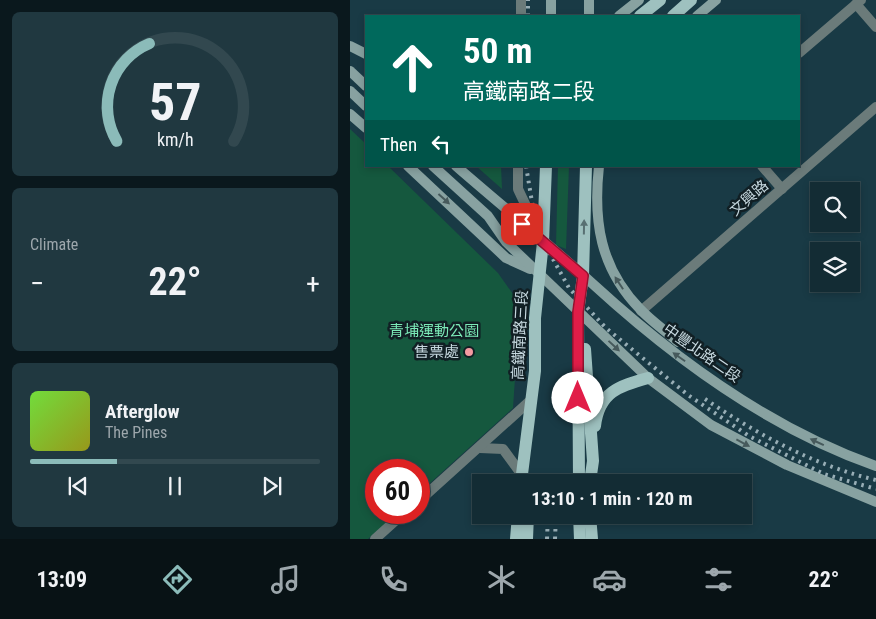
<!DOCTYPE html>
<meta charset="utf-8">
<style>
body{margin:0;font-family:"Roboto Condensed","Noto Sans TC",sans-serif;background:#203840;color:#f1f3f6;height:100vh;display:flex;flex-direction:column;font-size:19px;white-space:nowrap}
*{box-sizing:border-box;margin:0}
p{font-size:16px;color:#9da7ac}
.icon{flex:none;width:28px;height:28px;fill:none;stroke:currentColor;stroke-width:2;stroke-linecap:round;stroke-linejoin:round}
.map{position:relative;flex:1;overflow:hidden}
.drawer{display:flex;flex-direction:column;gap:12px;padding:12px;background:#0a181d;width:350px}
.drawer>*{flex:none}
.guide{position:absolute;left:15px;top:15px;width:435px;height:152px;border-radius:0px;box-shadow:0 2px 8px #0003,0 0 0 1px #32484f;background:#00695c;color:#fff;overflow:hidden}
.fabs{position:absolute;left:460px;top:182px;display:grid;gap:10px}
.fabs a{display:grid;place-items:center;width:50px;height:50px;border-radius:0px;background:#132c34;box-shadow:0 2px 8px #0003,0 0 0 1px #32484f;font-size:25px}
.speed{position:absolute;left:15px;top:459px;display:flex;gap:10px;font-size:25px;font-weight:700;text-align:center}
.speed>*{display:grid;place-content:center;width:65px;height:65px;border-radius:50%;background:#132c34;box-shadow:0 2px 8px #0003,0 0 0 1px #32484f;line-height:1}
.speed .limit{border:8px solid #d22;background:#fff;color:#111}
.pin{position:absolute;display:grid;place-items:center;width:42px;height:42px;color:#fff;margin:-21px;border-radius:10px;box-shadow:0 2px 8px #0006}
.me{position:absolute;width:55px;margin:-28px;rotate:0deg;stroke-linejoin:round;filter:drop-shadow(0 0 4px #0008)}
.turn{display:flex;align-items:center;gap:18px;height:105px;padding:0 15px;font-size:22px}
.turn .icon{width:65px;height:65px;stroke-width:2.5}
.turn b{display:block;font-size:35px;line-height:42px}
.then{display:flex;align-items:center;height:48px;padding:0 15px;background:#0003;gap:10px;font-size:19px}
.big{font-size:38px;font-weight:700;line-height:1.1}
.drawer .card{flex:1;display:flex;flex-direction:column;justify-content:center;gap:8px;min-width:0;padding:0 18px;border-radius:8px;background:#203840}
.drawer .dial{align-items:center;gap:0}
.dial svg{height:130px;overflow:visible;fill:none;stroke:#32484f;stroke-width:7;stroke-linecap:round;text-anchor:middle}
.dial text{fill:#f1f3f6;stroke:none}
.song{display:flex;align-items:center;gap:15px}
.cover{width:60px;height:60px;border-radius:8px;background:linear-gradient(135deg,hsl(100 70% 55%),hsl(60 70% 35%))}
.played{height:5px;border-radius:2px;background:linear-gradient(90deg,#8bbbb9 30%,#32484f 30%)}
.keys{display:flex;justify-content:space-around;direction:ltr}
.heat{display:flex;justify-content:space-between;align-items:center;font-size:28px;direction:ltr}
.trip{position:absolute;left:122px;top:474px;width:280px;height:50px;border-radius:0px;background:#132c34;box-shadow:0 2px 8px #0003,0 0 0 1px #32484f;font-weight:700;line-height:50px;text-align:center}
.tab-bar{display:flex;height:80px;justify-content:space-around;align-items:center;background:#081215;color:#9da7ac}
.tab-bar .icon{width:35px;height:35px}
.tab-bar .selected{color:#8bbbb9}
.tab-bar b{font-size:22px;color:#f1f3f6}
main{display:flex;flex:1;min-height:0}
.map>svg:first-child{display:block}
</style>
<main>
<section class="drawer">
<div class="card dial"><svg viewBox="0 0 100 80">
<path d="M14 69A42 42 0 1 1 86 69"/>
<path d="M14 69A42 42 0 0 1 34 9" stroke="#8bbbb9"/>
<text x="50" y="56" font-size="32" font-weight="700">57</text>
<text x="50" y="72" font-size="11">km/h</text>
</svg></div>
<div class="card"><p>Climate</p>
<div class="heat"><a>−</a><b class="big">22°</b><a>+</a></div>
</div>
<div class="card">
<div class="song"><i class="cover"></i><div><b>Afterglow</b><p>The Pines</p></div></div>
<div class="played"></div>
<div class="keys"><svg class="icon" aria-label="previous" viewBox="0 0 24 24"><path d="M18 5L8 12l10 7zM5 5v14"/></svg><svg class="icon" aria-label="pause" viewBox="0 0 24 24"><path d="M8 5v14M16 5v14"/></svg><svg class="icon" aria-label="next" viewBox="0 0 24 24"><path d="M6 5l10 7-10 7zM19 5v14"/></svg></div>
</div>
</section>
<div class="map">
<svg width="526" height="539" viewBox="0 0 526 539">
<rect width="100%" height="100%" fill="#193a45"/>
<g fill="#15583e">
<path d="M 0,129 L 16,144 L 16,166 L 38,166 L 148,273 L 170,304 L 163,408 L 69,493 L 69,470 L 26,470 L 26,512 L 47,513 L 18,539 L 0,539 Z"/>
<path d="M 126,166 L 151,166 L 152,189 Z"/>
<path d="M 208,166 L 219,166 L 216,249 L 206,245 Z"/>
</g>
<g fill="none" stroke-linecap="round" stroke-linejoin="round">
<g stroke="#6b7b7a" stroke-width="10">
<path d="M 506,4 L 526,27"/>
<path d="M 171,16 L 171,0"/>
<path d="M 449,53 L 511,0"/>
<path d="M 168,166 L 168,189 L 192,240"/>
<path d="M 412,166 L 432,189"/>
<path d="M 291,311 L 526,107"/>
<path d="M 130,448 L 153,449 L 172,475"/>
<path d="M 69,501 L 182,399"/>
<path d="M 25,539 L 55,512"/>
</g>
<g stroke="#88a2a1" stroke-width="10">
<path d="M 201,16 L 201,0"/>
<path d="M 239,16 L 239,0"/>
<path d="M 269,16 L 289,0"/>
<path d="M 347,16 L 366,0"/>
<path d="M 0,46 L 16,54"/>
<path d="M 0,71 L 16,86"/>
<path d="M 0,91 L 16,106"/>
<path d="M 0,114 L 16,128"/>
<path d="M 58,166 L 156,258 L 180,269"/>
<path d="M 83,166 L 138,216 L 156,242 L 298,378 L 361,425 L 437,465 L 526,502"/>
<path d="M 106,166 C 152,206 199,244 244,285 C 326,360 420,429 526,466"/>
<path d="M 249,166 C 243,221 250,268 290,309 C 301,321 316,331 328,342"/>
</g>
<g stroke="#9ec1bf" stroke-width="12">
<path d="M 290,16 L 310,0"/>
<path d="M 323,16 L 341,0"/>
<path d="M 235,349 L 243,461 L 240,482"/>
<path d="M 245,426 C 249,392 269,386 298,378"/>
<path d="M 171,482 L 185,371 L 185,318 L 193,242 L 196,166"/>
<path d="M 229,482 L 228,312 L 233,276 L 236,166"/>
<path d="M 229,515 L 230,539"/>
<path d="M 240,515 L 242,539"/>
<path d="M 166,539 L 168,515"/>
<path d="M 177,539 L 178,515"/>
</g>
<g stroke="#98aeb6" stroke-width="4" stroke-dasharray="2.5 5" stroke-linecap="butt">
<path d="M 178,16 L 178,0"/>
<path d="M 176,166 L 184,214 L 198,250 L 219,288 L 256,328 L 338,395 L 399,436 L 474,474 L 526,489"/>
<path d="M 355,399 C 407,434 465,466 526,480"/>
<path d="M 199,482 L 199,475"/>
<path d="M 197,539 L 198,515"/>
<path d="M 205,539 L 206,515"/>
</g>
</g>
<defs><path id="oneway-solid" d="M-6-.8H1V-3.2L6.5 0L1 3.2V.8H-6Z" transform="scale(1.25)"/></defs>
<g fill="#475a5c">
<use href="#oneway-solid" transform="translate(94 199) rotate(42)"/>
<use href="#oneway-solid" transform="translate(269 283) rotate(-123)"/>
<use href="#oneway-solid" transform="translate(264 346) rotate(43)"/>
<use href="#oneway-solid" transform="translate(329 357) rotate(-145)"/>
<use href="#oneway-solid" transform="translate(467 442) rotate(-155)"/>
<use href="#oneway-solid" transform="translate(393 443) rotate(28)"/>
</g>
<use fill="#587072" href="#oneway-solid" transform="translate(234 227) rotate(-89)"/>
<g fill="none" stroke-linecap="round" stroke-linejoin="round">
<defs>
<path id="route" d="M 172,224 L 233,276 L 228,312 L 228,398"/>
</defs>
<use href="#route" stroke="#92132f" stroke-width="12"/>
<use href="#route" stroke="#e11d48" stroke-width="9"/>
</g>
<circle fill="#f49aa1" stroke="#111f24" stroke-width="2" cx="119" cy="352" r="5"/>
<g text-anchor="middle" stroke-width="5" stroke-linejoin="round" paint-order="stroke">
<g font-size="15" fill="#c6d8df" stroke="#111f24">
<text transform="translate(399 198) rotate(-41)" y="5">文興路</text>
<text transform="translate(170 335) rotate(-87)" y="5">高鐵南路三段</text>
<text transform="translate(352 353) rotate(35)" y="5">中豐北路二段</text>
</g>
<g font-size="15" fill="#7be9b7" stroke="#111f24">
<text x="84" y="336">青埔運動公園</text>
</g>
<g font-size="15" fill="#c6d8df" stroke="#111f24" text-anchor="end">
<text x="109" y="357">售票處</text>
</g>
</g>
</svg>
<div class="fabs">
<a><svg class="icon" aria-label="search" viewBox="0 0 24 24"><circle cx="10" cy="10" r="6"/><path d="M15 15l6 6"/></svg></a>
<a><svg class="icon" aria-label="layers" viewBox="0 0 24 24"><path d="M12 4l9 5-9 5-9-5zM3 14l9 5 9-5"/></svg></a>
</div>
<div class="speed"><div class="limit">60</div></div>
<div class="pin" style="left:172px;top:224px;background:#d93025"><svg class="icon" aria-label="arrive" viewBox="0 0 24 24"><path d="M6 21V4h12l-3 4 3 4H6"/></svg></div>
<svg class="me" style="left:228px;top:398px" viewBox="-20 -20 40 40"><circle r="19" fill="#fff"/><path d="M0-13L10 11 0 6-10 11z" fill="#e11d48"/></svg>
<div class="trip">13:10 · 1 min · 120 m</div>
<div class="guide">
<div class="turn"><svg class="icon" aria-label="ahead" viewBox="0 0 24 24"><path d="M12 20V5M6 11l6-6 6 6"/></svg><div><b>50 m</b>高鐵南路二段</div></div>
<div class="then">Then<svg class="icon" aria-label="left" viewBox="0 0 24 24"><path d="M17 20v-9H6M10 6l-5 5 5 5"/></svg></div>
</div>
</div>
</main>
<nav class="tab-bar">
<b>13:09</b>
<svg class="icon selected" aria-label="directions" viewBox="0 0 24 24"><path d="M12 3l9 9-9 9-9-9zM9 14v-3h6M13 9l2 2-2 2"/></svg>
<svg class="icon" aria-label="music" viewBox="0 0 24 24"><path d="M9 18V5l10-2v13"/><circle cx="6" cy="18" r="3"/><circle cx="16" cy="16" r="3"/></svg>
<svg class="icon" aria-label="phone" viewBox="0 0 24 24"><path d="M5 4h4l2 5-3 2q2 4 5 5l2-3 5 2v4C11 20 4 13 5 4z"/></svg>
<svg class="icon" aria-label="climate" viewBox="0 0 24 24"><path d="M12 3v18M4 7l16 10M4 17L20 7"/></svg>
<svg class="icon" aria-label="car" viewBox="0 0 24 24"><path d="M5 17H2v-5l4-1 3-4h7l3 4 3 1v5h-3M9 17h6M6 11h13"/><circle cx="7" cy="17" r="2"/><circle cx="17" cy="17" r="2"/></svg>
<svg class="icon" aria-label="filters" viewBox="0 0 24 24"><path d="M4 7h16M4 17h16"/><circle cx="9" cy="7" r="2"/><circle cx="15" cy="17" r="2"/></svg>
<b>22°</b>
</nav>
